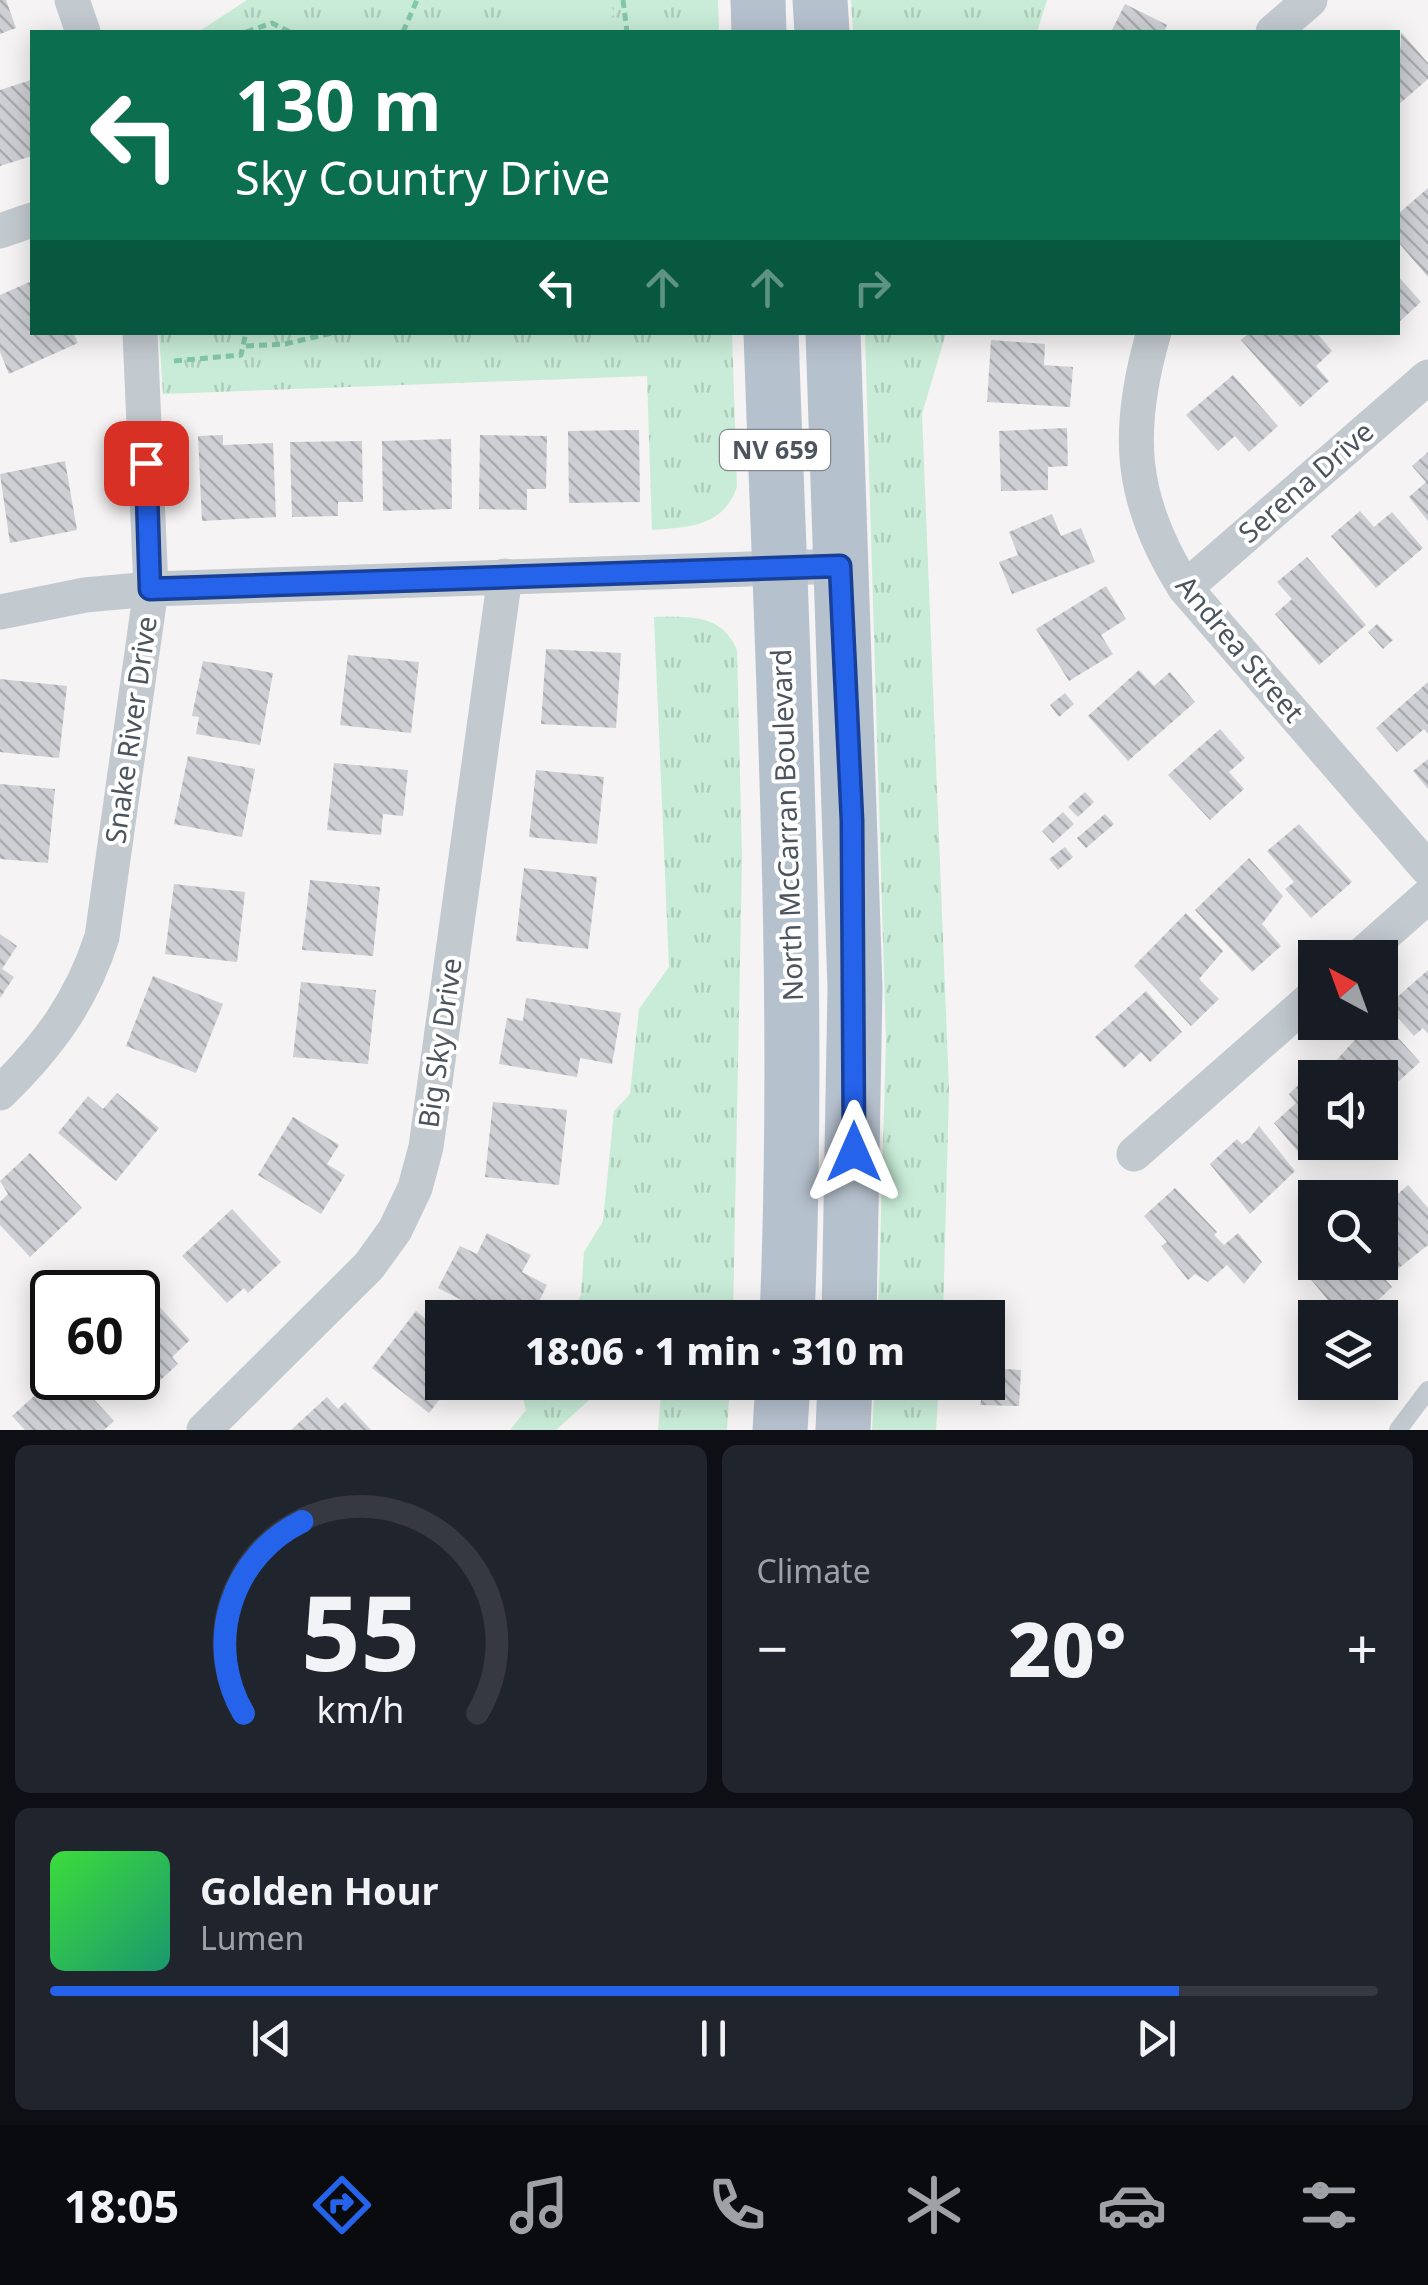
<!DOCTYPE html>
<meta charset="utf-8">
<style>
body{margin:0;font-family:"Noto Sans",sans-serif;background:#20242c;color:#f1f3f6;height:100vh;display:flex;flex-direction:column;font-size:38px;white-space:nowrap}
*{box-sizing:border-box;margin:0}
p{font-size:32px;color:#9ea1a6}
.icon{flex:none;width:55px;height:55px;fill:none;stroke:currentColor;stroke-width:2;stroke-linecap:round;stroke-linejoin:round}
.map{position:relative;height:1430px;overflow:hidden}
.drawer{display:flex;flex-direction:column;gap:15px;padding:15px;background:#0d0f14;flex:1}
.drawer>*{flex:none}
.banner{position:absolute;left:30px;top:30px;width:1370px;height:305px;border-radius:0px;box-shadow:0 5px 25px #0003;background:#0b6e4f;color:#fff;overflow:hidden}
.needle{width:65px;rotate:319deg}
.controls{position:absolute;left:1298px;top:940px;display:grid;gap:20px}
.controls a{display:grid;place-items:center;width:100px;height:100px;border-radius:0px;background:#171b24;box-shadow:0 5px 25px #0003;font-size:50px}
.speed{position:absolute;left:30px;top:1270px;display:flex;gap:20px;font-size:50px;font-weight:700;text-align:center}
.speed>*{display:grid;place-content:center;width:130px;height:130px;border-radius:50%;background:#171b24;box-shadow:0 5px 25px #0003;line-height:1}
.speed .limit{border:5px solid #111;border-radius:15px;background:#fff;color:#111}
.pin{position:absolute;display:grid;place-items:center;width:85px;height:85px;color:#fff;margin:-42px;border-radius:20px;box-shadow:0 5px 15px #0006}
.me{position:absolute;width:110px;margin:-55px;rotate:0deg;stroke-linejoin:round;filter:drop-shadow(0 0 8px #0008)}
.turn{display:flex;align-items:center;gap:35px;height:210px;padding:0 40px;font-size:45px}
.turn .icon{width:130px;height:130px;stroke-width:2.5}
.turn b{display:block;font-size:70px;line-height:85px}
.lanes{display:flex;align-items:center;height:95px;padding:0 40px;background:#0003;justify-content:center;gap:50px;direction:ltr}
.lanes .off{opacity:.35}
.big{font-size:75px;font-weight:800;line-height:1.1}
.drawer .tile{flex:1;display:flex;flex-direction:column;justify-content:center;gap:15px;min-width:0;padding:0 35px;border-radius:15px;background:#20242c}
.drawer .dial{align-items:center;gap:0}
.dial svg{height:260px;overflow:visible;fill:none;stroke:#363941;stroke-width:7;stroke-linecap:round;text-anchor:middle}
.dial text{fill:#f1f3f6;stroke:none}
.song{display:flex;align-items:center;gap:30px}
.cover{width:120px;height:120px;border-radius:15px;background:linear-gradient(135deg,hsl(120 70% 55%),hsl(160 70% 35%))}
.played{height:10px;border-radius:5px;background:linear-gradient(90deg,#2563eb 85%,#363941 85%)}
.keys{display:flex;justify-content:space-around;direction:ltr}
.heat{display:flex;justify-content:space-between;align-items:center;font-size:55px;direction:ltr}
.drawer .tiles{flex:1;display:grid;gap:15px;grid-template-columns:1fr 1fr}
.tile:last-child{grid-column:span 2}
.trip{position:absolute;left:425px;top:1300px;width:580px;height:100px;border-radius:0px;background:#171b24;box-shadow:0 5px 25px #0003;font-weight:800;line-height:100px;text-align:center}
.tab-bar{display:flex;height:160px;justify-content:space-around;align-items:center;background:#090b0e;color:#9ea1a6}
.tab-bar .icon{width:70px;height:70px}
.tab-bar .current{color:#2563eb}
.tab-bar b{font-size:45px;color:#f1f3f6}
.map>svg:first-child{display:block}
</style>
<div class="map">
<svg width="1428" height="1430" viewBox="0 0 1428 1430">
<defs>
<pattern id="grass-tufts" width="24" height="20" patternUnits="userSpaceOnUse" patternTransform="scale(2.5)"><rect width="24" height="20" fill="#c8ecd7"/><path d="M3 7l-1-3M5 7V3M7 7l1-3M15 17l-1-3M17 17v-4M19 17l1-3" fill="none" stroke="#adccbb"/></pattern>
<pattern id="building-back-hatch" width="6" height="6" patternUnits="userSpaceOnUse" patternTransform="scale(2.5)"><rect width="6" height="6" fill="#cdcfd4"/><path d="M-1 5l2 2M0 0l6 6M5-1l2 2" fill="none" stroke="#a9abaf"/></pattern>
</defs>
<rect width="100%" height="100%" fill="#f5f3f3"/>
<g fill="url(#grass-tufts)">
<path d="M 247,0 L 718,0 L 719,32 L 198,32 Z"/>
<path d="M 851,0 L 1047,0 L 1037,32 L 853,32 Z"/>
<path d="M 159,333 L 732,333 L 737,487 C 723,527 689,527 652,530 L 647,376 L 163,394 Z"/>
<path d="M 865,333 L 946,333 L 922,414 L 949,1089 L 943,1317 L 878,1317 L 886,1041 Z"/>
<path d="M 654,617 C 689,617 721,613 737,650 L 742,859 L 733,1317 L 570,1317 L 581,1295 L 584,1252 L 603,1221 L 614,1111 L 630,1094 L 639,1009 L 669,967 Z"/>
<path d="M 519,1383 L 519,1382 L 608,1383 L 556,1430 L 510,1430 L 526,1410 Z"/>
<path d="M 662,1383 L 730,1383 L 727,1430 L 658,1430 Z"/>
<path d="M 875,1383 L 939,1383 L 936,1430 L 872,1430 Z"/>
</g>
<path fill="#c8ecd7" d="M 528,0 L 605,0 L 616,13 L 594,32 L 556,32 Z"/>
<g fill="url(#building-back-hatch)">
<path d="M 0,0 L 6,0 L 16,28 L 0,34 Z"/>
<path d="M 1125,4 L 1167,25 L 1164,32 L 1111,32 Z"/>
<path d="M 1401,32 L 1428,63 L 1428,79 L 1398,105 Z"/>
<path d="M 31,80 L 32,156 L 0,166 L 0,90 Z"/>
<path d="M 1428,188 L 1428,277 L 1398,242 L 1398,214 Z"/>
<path d="M 1398,276 L 1421,302 L 1398,323 Z"/>
<path d="M 32,281 L 32,332 L 73,332 L 78,343 L 9,374 L 0,352 L 0,295 Z"/>
<path d="M 1250,332 L 1316,332 L 1332,351 L 1316,366 L 1329,381 L 1300,407 L 1241,340 Z"/>
<path d="M 991,340 L 1045,344 L 1044,365 L 1073,367 L 1070,407 L 987,402 Z"/>
<path d="M 1233,375 L 1278,426 L 1249,452 L 1235,436 L 1218,451 L 1186,415 Z"/>
<path d="M 1067,428 L 1068,466 L 1048,467 L 1048,490 L 1001,491 L 999,431 Z"/>
<path d="M 639,430 L 640,502 L 569,503 L 568,431 Z"/>
<path d="M 223,435 L 223,445 L 273,443 L 276,517 L 202,521 L 198,436 Z"/>
<path d="M 480,435 L 547,436 L 546,489 L 527,489 L 527,510 L 479,509 Z"/>
<path d="M 451,439 L 452,509 L 383,511 L 382,441 Z"/>
<path d="M 362,441 L 363,502 L 338,502 L 338,516 L 292,517 L 290,442 Z"/>
<path d="M 1428,452 L 1428,521 L 1409,497 L 1426,482 L 1412,466 Z"/>
<path d="M 65,461 L 77,530 L 10,543 L 0,474 Z"/>
<path d="M 1360,511 L 1374,527 L 1392,512 L 1423,548 L 1376,588 L 1331,536 Z"/>
<path d="M 1052,514 L 1061,536 L 1081,528 L 1095,562 L 1012,594 L 999,562 L 1018,555 L 1009,532 Z"/>
<path d="M 1307,557 L 1366,625 L 1319,665 L 1275,614 L 1292,599 L 1277,582 Z"/>
<path d="M 1106,586 L 1126,619 L 1101,635 L 1113,654 L 1069,681 L 1036,629 Z"/>
<path d="M 1377,624 L 1393,640 L 1383,649 L 1368,632 Z"/>
<path d="M 546,649 L 621,653 L 616,728 L 541,724 Z"/>
<path d="M 348,655 L 419,662 L 411,733 L 340,725 Z"/>
<path d="M 203,661 L 273,673 L 260,745 L 196,734 L 199,717 L 192,716 Z"/>
<path d="M 1139,670 L 1154,686 L 1170,672 L 1195,702 L 1128,761 L 1088,716 Z"/>
<path d="M 0,679 L 67,686 L 59,758 L 0,752 Z"/>
<path d="M 1428,682 L 1428,734 L 1424,729 L 1397,752 L 1376,728 Z"/>
<path d="M 1065,693 L 1074,704 L 1059,717 L 1050,705 Z"/>
<path d="M 1220,729 L 1245,758 L 1229,772 L 1244,789 L 1210,820 L 1168,775 Z"/>
<path d="M 188,756 L 255,769 L 242,837 L 174,824 Z"/>
<path d="M 1428,759 L 1428,789 L 1413,771 Z"/>
<path d="M 334,763 L 408,770 L 403,816 L 383,814 L 381,835 L 327,830 Z"/>
<path d="M 536,770 L 604,777 L 597,844 L 529,837 Z"/>
<path d="M 0,784 L 55,789 L 48,863 L 0,859 Z"/>
<path d="M 1085,792 L 1094,802 L 1078,817 L 1068,807 Z"/>
<path d="M 1063,812 L 1074,824 L 1053,843 L 1042,831 Z"/>
<path d="M 1105,814 L 1114,824 L 1086,848 L 1077,838 Z"/>
<path d="M 1299,824 L 1352,882 L 1311,918 L 1285,889 L 1294,882 L 1267,851 Z"/>
<path d="M 1065,847 L 1073,857 L 1058,870 L 1049,859 Z"/>
<path d="M 1249,858 L 1283,896 L 1262,924 L 1281,946 L 1252,972 L 1195,910 Z"/>
<path d="M 524,868 L 597,877 L 588,949 L 516,941 Z"/>
<path d="M 310,880 L 380,887 L 373,956 L 302,950 Z"/>
<path d="M 174,884 L 245,892 L 237,962 L 165,954 Z"/>
<path d="M 1186,913 L 1223,951 L 1199,979 L 1219,999 L 1191,1026 L 1134,966 Z"/>
<path d="M 0,934 L 17,946 L 2,969 L 14,977 L 0,998 Z"/>
<path d="M 1428,970 L 1428,1034 L 1423,1028 L 1414,1036 L 1387,1006 Z"/>
<path d="M 153,976 L 223,1004 L 196,1073 L 126,1046 Z"/>
<path d="M 301,982 L 376,990 L 368,1064 L 293,1057 Z"/>
<path d="M 1146,991 L 1182,1032 L 1150,1062 L 1141,1052 L 1124,1068 L 1095,1037 Z"/>
<path d="M 526,998 L 621,1013 L 612,1064 L 580,1058 L 577,1077 L 499,1064 L 507,1018 L 523,1021 Z"/>
<path d="M 1383,1021 L 1420,1062 L 1380,1098 L 1380,1078 L 1342,1078 L 1332,1065 L 1371,1022 Z"/>
<path d="M 1317,1067 L 1326,1078 L 1315,1078 L 1315,1143 L 1301,1155 L 1274,1123 L 1296,1103 L 1289,1094 Z"/>
<path d="M 117,1093 L 159,1128 L 116,1181 L 58,1133 L 88,1096 L 103,1109 Z"/>
<path d="M 493,1102 L 567,1110 L 559,1185 L 485,1177 Z"/>
<path d="M 293,1117 L 339,1145 L 327,1164 L 345,1175 L 321,1214 L 258,1175 Z"/>
<path d="M 1259,1126 L 1295,1171 L 1250,1214 L 1210,1164 L 1237,1139 L 1242,1144 L 1249,1139 Z"/>
<path d="M 30,1153 L 82,1208 L 30,1257 L 0,1225 L 0,1202 L 8,1194 L 0,1181 Z"/>
<path d="M 1408,1185 L 1428,1208 L 1428,1245 L 1390,1275 L 1380,1264 L 1380,1210 Z"/>
<path d="M 1175,1188 L 1217,1232 L 1214,1235 L 1224,1245 L 1238,1233 L 1262,1262 L 1244,1284 L 1227,1265 L 1208,1282 L 1195,1274 L 1188,1280 L 1161,1246 L 1167,1242 L 1144,1216 Z"/>
<path d="M 232,1209 L 281,1262 L 248,1293 L 244,1288 L 227,1303 L 182,1256 Z"/>
<path d="M 487,1233 L 531,1255 L 522,1272 L 547,1285 L 531,1318 L 497,1318 L 438,1288 L 460,1246 L 477,1254 Z"/>
<path d="M 1315,1249 L 1315,1262 L 1370,1262 L 1392,1287 L 1359,1318 L 1343,1318 L 1298,1264 Z"/>
<path d="M 144,1290 L 190,1340 L 172,1357 L 178,1364 L 143,1396 L 126,1378 L 138,1378 L 138,1296 Z"/>
<path d="M 416,1311 L 442,1332 L 442,1382 L 453,1382 L 429,1413 L 372,1368 Z"/>
<path d="M 988,1368 L 1021,1370 L 1019,1406 L 980,1405 Z"/>
<path d="M 54,1378 L 74,1378 L 114,1421 L 104,1430 L 25,1430 L 12,1416 Z"/>
<path d="M 327,1397 L 338,1409 L 345,1402 L 371,1430 L 291,1430 Z"/>
</g>
<g fill="none" stroke-linecap="round" stroke-linejoin="round">
<g stroke="#83c7a9" stroke-width="5" stroke-dasharray="8 5" stroke-linecap="butt">
<path d="M 623,0 L 627,32"/>
<path d="M 246,32 L 272,23 L 290,32"/>
<path d="M 403,32 L 417,0"/>
<path d="M 246,346 L 285,344 L 336,332"/>
<path d="M 174,361 L 241,355 L 246,332"/>
</g>
<path stroke="#c2c9cf" stroke-width="18" d="M 1398,1430 L 1428,1390"/>
<g stroke="#c2c9cf" stroke-width="35">
<path d="M 72,0 L 83,32"/>
<path d="M 1273,32 L 1310,0"/>
<path d="M 0,231 L 32,220"/>
<path d="M 1154,332 C 1125,431 1129,500 1185,588 L 1428,869"/>
<path d="M 1185,588 L 1428,377"/>
<path d="M 0,612 L 85,595 L 151,589 L 841,566"/>
<path d="M 1358,958 L 1428,896"/>
<path d="M 0,1093 C 48,1046 81,1002 102,937 L 151,589 L 140,332"/>
<path d="M 1134,1154 L 1315,995"/>
<path d="M 204,1430 L 369,1266 L 395,1230 L 415,1188 L 426,1147 L 505,576"/>
</g>
<g stroke="#b6c1ce" stroke-width="55">
<path d="M 758,0 L 759,32"/>
<path d="M 820,0 L 822,32"/>
<path d="M 771,332 C 782,661 801,989 787,1318"/>
<path d="M 833,332 L 855,988 L 849,1318"/>
<path d="M 780,1430 L 783,1382"/>
<path d="M 843,1430 L 845,1382"/>
</g>
</g>
<g fill="none" stroke-linecap="round" stroke-linejoin="round">
<defs>
<path id="route" d="M 146,463 L 150,589 L 840,566 L 852,821 L 854,1152"/>
</defs>
<use href="#route" stroke="#184099" stroke-width="25"/>
<use href="#route" stroke="#2563eb" stroke-width="18"/>
</g>
<g text-anchor="middle" stroke-width="8" stroke-linejoin="round" paint-order="stroke">
<rect fill="#fff" stroke="#82888e" stroke-width="2.5" x="720" y="430" width="110" height="40" rx="8"/>
<g font-size="25" font-weight="bold" fill="#4c555e">
<text x="775" y="459">NV 659</text>
</g>
<g font-size="28" fill="#4c555e" stroke="#fff">
<text transform="translate(1306 482) rotate(-41)" y="10">Serena Drive</text>
<text transform="translate(1240 649) rotate(50)" y="10">Andrea Street</text>
<text transform="translate(131 730) rotate(-82)" y="10">Snake River Drive</text>
<text transform="translate(787 825) rotate(-92)" y="10">North McCarran Boulevard</text>
<text transform="translate(440 1043) rotate(-82)" y="10">Big Sky Drive</text>
</g>
</g>
</svg>
<div class="controls">
<a><svg class="needle" viewBox="-14 -14 28 28"><path d="M0-13l5 13h-10z" fill="#e53935"/><path d="M0 13l5-13h-10z" fill="#9ea1a6"/></svg></a>
<a><svg class="icon" aria-label="sound" viewBox="0 0 24 24"><path d="M4 9h4l5-4v14l-5-4H4zM17 9q2 3 0 6"/></svg></a>
<a><svg class="icon" aria-label="search" viewBox="0 0 24 24"><circle cx="10" cy="10" r="6"/><path d="M15 15l6 6"/></svg></a>
<a><svg class="icon" aria-label="layers" viewBox="0 0 24 24"><path d="M12 4l9 5-9 5-9-5zM3 14l9 5 9-5"/></svg></a>
</div>
<div class="speed"><div class="limit">60</div></div>
<div class="pin" style="left:146px;top:463px;background:#d93025"><svg class="icon" aria-label="arrive" viewBox="0 0 24 24"><path d="M6 21V4h12l-3 4 3 4H6"/></svg></div>
<svg class="me" style="left:854px;top:1152px" viewBox="-20 -20 40 40"><path d="M0-17L14 15 0 8-14 15z" fill="#2563eb" stroke="#fff" stroke-width="4"/></svg>
<div class="trip">18:06 · 1 min · 310 m</div>
<div class="banner">
<div class="turn"><svg class="icon" aria-label="left" viewBox="0 0 24 24"><path d="M17 20v-9H6M10 6l-5 5 5 5"/></svg><div><b>130 m</b>Sky Country Drive</div></div>
<div class="lanes"><svg class="icon" aria-label="left" viewBox="0 0 24 24"><path d="M17 20v-9H6M10 6l-5 5 5 5"/></svg><svg class="icon off" aria-label="ahead" viewBox="0 0 24 24"><path d="M12 20V5M6 11l6-6 6 6"/></svg><svg class="icon off" aria-label="ahead" viewBox="0 0 24 24"><path d="M12 20V5M6 11l6-6 6 6"/></svg><svg class="icon off" aria-label="right" viewBox="0 0 24 24"><path d="M7 20v-9h11M14 6l5 5-5 5"/></svg></div>
</div>
</div>
<section class="drawer">
<div class="tiles">
<div class="tile dial"><svg viewBox="0 0 100 80">
<path d="M14 69A42 42 0 1 1 86 69"/>
<path d="M14 69A42 42 0 0 1 32 10" stroke="#2563eb"/>
<text x="50" y="56" font-size="32" font-weight="700">55</text>
<text x="50" y="72" font-size="11">km/h</text>
</svg></div>
<div class="tile"><p>Climate</p>
<div class="heat"><a>−</a><b class="big">20°</b><a>+</a></div>
</div>
<div class="tile">
<div class="song"><i class="cover"></i><div><b>Golden Hour</b><p>Lumen</p></div></div>
<div class="played"></div>
<div class="keys"><svg class="icon" aria-label="previous" viewBox="0 0 24 24"><path d="M18 5L8 12l10 7zM5 5v14"/></svg><svg class="icon" aria-label="pause" viewBox="0 0 24 24"><path d="M8 5v14M16 5v14"/></svg><svg class="icon" aria-label="next" viewBox="0 0 24 24"><path d="M6 5l10 7-10 7zM19 5v14"/></svg></div>
</div>
</div>
</section>
<nav class="tab-bar">
<b>18:05</b>
<svg class="icon current" aria-label="directions" viewBox="0 0 24 24"><path d="M12 3l9 9-9 9-9-9zM9 14v-3h6M13 9l2 2-2 2"/></svg>
<svg class="icon" aria-label="music" viewBox="0 0 24 24"><path d="M9 18V5l10-2v13"/><circle cx="6" cy="18" r="3"/><circle cx="16" cy="16" r="3"/></svg>
<svg class="icon" aria-label="phone" viewBox="0 0 24 24"><path d="M5 4h4l2 5-3 2q2 4 5 5l2-3 5 2v4C11 20 4 13 5 4z"/></svg>
<svg class="icon" aria-label="climate" viewBox="0 0 24 24"><path d="M12 3v18M4 7l16 10M4 17L20 7"/></svg>
<svg class="icon" aria-label="car" viewBox="0 0 24 24"><path d="M5 17H2v-5l4-1 3-4h7l3 4 3 1v5h-3M9 17h6M6 11h13"/><circle cx="7" cy="17" r="2"/><circle cx="17" cy="17" r="2"/></svg>
<svg class="icon" aria-label="filters" viewBox="0 0 24 24"><path d="M4 7h16M4 17h16"/><circle cx="9" cy="7" r="2"/><circle cx="15" cy="17" r="2"/></svg>
</nav>
